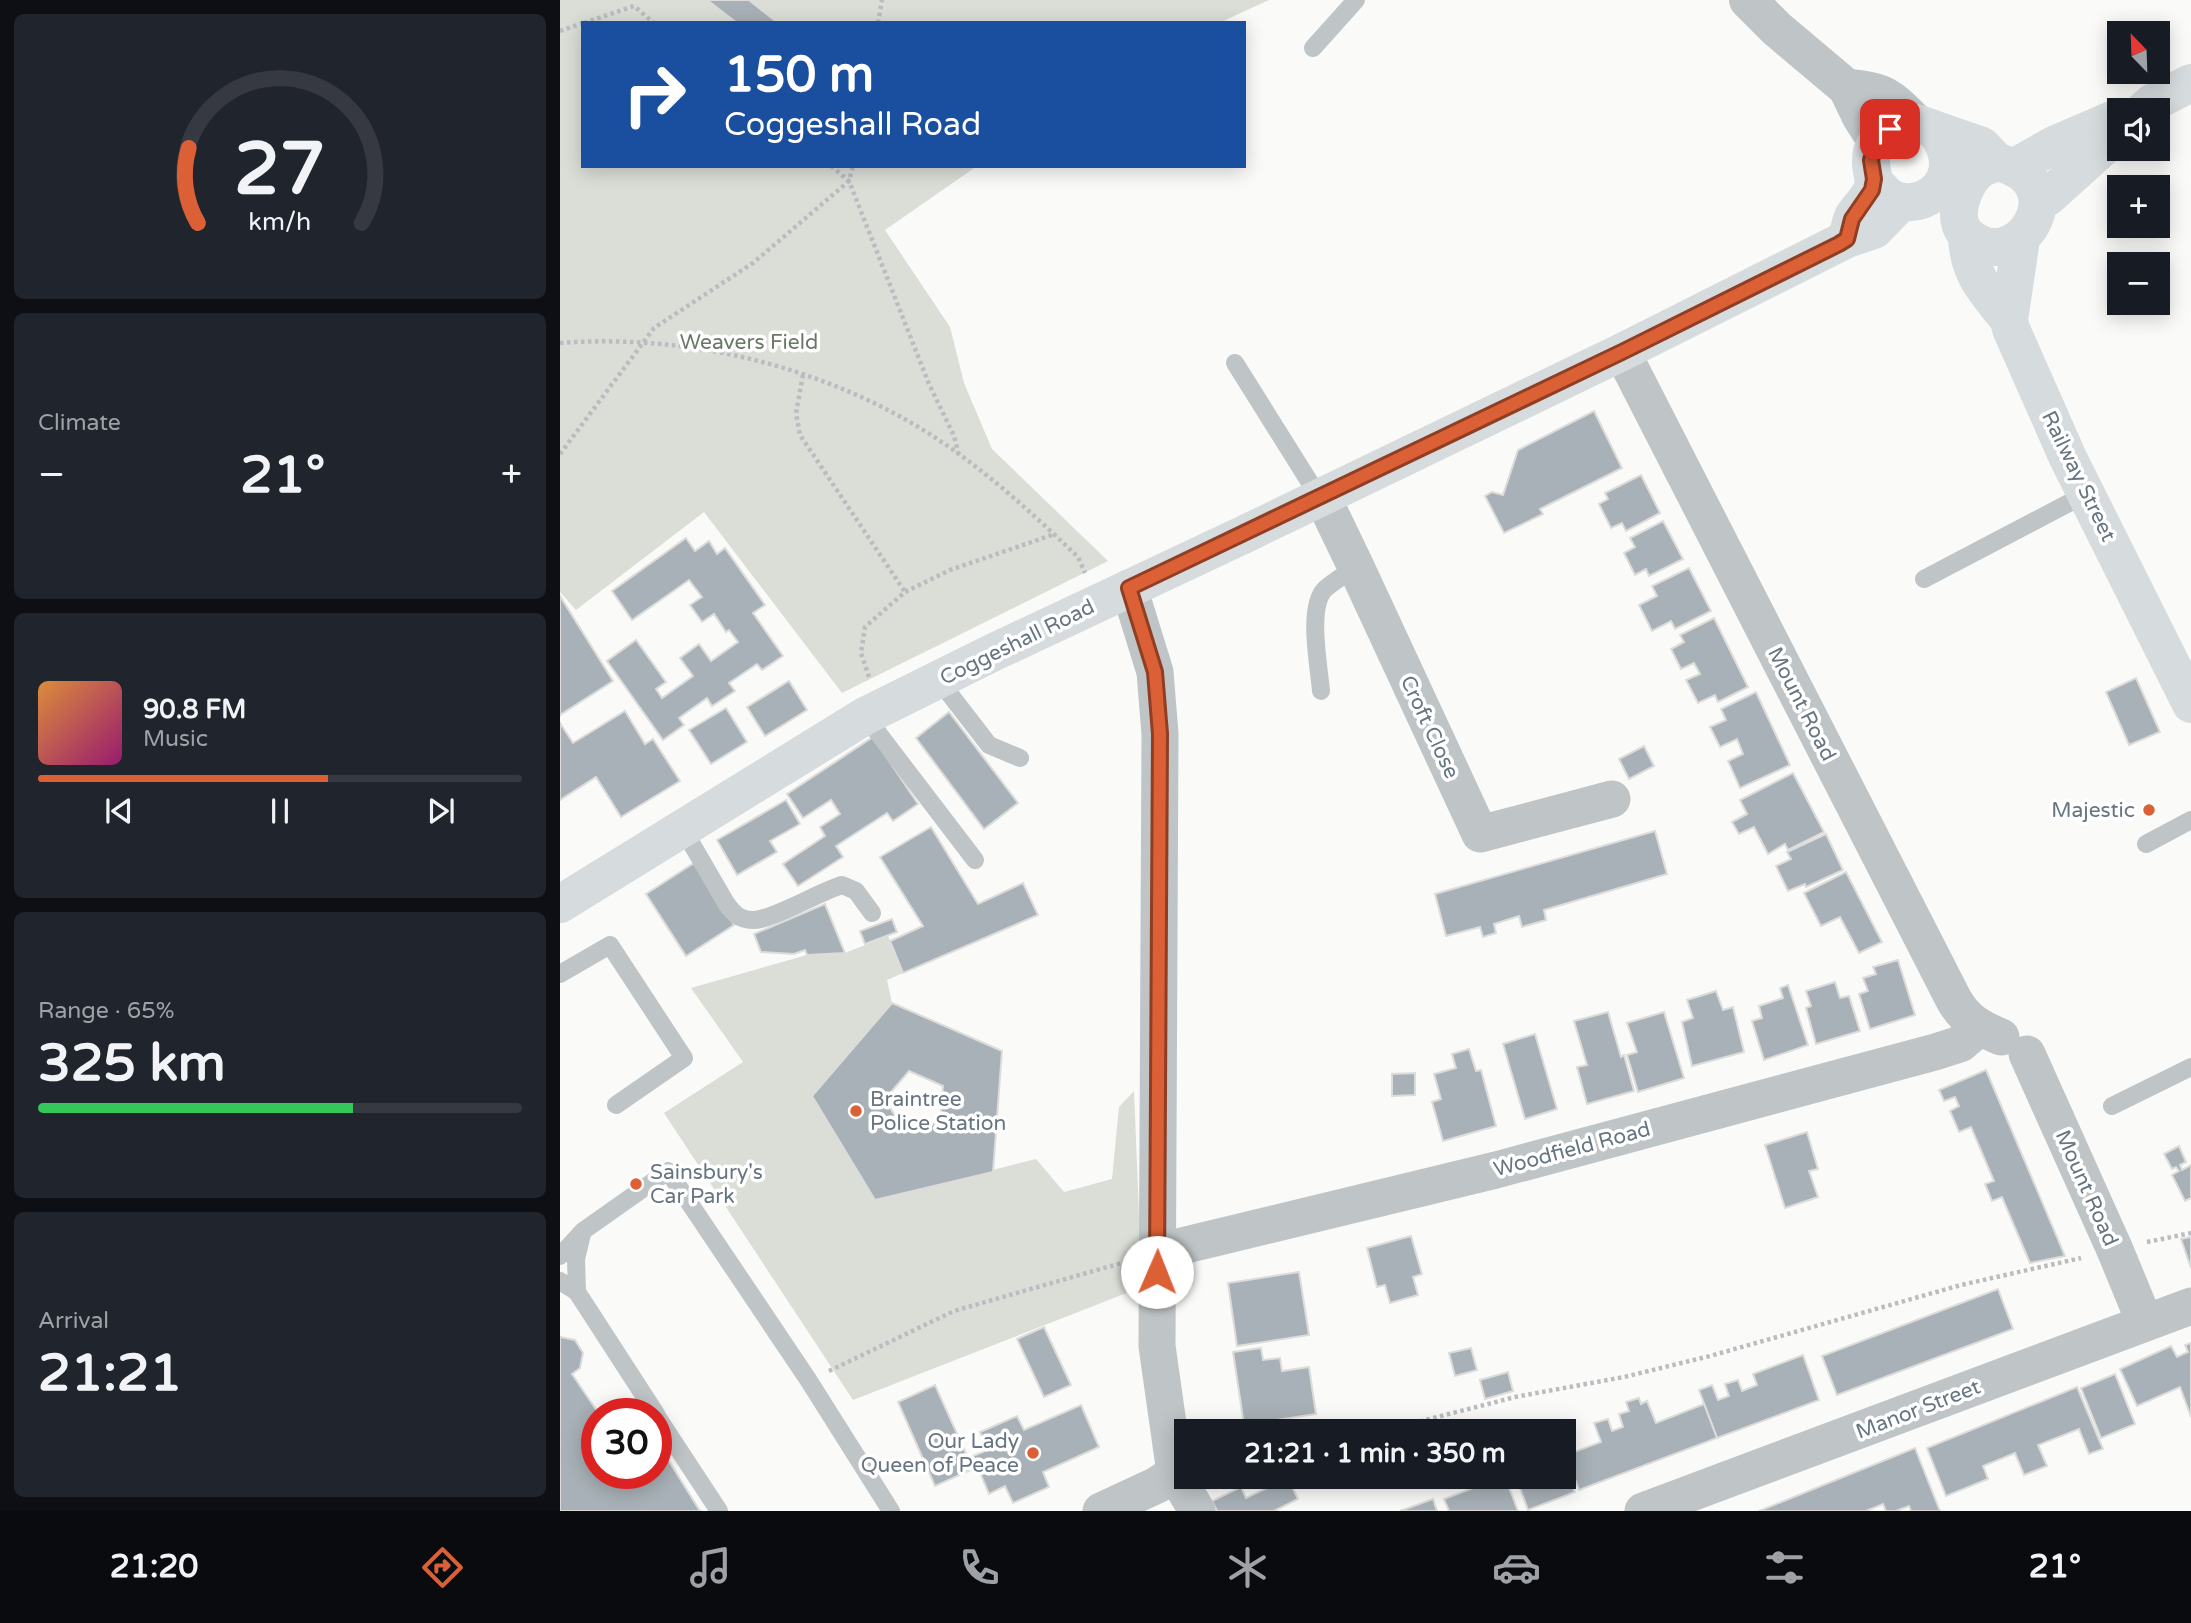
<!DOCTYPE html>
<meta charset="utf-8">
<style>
body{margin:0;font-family:"Varela Round",sans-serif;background:#20242c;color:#f1f3f6;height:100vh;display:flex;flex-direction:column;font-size:26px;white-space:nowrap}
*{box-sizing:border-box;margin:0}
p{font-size:23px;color:#9ea1a6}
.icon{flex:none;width:38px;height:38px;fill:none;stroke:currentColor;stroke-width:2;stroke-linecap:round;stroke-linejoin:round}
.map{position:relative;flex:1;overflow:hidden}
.panel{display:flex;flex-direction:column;gap:14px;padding:14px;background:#0d0f14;width:560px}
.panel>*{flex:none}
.banner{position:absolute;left:21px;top:21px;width:665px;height:147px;border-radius:0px;box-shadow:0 4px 18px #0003;background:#1a4fa0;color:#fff;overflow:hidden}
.needle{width:46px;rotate:337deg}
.controls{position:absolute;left:1547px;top:21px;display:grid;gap:14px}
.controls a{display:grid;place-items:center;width:63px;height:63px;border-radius:0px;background:#171b24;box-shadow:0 4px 18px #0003;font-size:35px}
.speed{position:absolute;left:21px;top:1398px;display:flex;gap:14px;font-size:35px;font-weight:700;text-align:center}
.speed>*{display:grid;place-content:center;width:91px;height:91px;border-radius:50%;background:#171b24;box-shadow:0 4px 18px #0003;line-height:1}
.speed .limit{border:10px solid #d22;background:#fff;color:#111}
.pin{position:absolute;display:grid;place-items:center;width:60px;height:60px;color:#fff;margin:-30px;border-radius:14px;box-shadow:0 4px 10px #0006}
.me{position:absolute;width:77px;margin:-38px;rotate:1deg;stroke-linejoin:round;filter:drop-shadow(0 0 5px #0008)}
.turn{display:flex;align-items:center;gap:24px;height:147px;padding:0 28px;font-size:32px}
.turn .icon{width:91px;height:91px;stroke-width:2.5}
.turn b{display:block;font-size:49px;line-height:60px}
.big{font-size:52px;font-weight:700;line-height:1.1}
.panel .tile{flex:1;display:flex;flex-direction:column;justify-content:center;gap:10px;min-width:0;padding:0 24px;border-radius:10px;background:#20242c}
.panel .dial{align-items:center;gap:0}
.dial svg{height:182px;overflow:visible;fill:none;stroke:#363941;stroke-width:7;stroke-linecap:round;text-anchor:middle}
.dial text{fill:#f1f3f6;stroke:none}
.song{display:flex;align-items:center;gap:21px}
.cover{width:84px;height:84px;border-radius:10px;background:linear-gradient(135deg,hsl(30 70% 55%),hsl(320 70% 35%))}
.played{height:7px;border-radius:4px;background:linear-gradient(90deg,#dc6036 60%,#363941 60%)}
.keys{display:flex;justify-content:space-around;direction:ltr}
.heat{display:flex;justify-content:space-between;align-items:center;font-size:38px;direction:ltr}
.charge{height:10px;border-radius:5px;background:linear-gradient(90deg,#34c759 65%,#363941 0)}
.trip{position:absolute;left:614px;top:1419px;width:402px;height:70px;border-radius:0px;background:#171b24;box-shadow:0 4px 18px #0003;font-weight:700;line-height:70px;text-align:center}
.dock{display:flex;height:112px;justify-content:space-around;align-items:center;background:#090b0e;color:#9ea1a6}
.dock .icon{width:49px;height:49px}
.dock .active{color:#dc6036}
.dock b{font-size:32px;color:#f1f3f6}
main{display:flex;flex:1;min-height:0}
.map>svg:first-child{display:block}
</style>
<main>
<section class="panel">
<div class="tile dial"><svg viewBox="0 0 100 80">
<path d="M14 69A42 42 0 1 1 86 69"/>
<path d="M14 69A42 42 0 0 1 10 36" stroke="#dc6036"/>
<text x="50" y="56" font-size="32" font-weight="700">27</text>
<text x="50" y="72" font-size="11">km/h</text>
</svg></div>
<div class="tile"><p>Climate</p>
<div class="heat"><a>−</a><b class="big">21°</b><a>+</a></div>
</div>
<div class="tile">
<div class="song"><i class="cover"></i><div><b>90.8 FM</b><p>Music</p></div></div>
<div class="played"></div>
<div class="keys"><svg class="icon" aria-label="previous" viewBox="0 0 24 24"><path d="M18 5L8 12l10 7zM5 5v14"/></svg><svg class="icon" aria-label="pause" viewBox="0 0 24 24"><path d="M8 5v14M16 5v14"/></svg><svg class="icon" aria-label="next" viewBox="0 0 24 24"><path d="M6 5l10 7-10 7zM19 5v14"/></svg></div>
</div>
<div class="tile"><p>Range · 65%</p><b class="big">325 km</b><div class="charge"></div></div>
<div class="tile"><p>Arrival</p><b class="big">21:21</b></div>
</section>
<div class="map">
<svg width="1631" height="1511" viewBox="0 0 1631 1511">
<rect width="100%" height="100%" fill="#fafaf8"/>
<g fill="#daded7">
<path d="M 0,0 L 709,0 L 659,23 L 23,23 L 23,166 L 417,166 L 325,230 L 390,327 L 404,383 L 432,449 L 548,561 L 282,693 L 144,512 L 16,610 L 0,592 Z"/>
<path d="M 328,936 L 343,973 L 327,980 L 332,1003 L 252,1096 L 315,1200 L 476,1159 L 504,1192 L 552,1179 L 559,1107 L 574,1091 L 582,1287 L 293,1400 L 104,1113 L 183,1062 L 131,988 L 247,955 L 285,953 Z"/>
</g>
<g fill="#a8b1b7" stroke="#dcdcda" stroke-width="2" fill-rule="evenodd">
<path d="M 147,0 L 189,0 L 218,23 L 177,23 Z"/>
<path d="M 1034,411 L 1062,468 L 980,509 L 983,514 L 944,533 L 925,496 L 932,492 L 943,495 L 958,450 Z"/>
<path d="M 1081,475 L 1100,513 L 1066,531 L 1062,523 L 1051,528 L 1039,504 L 1048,499 L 1045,493 Z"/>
<path d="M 1103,521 L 1123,559 L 1089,576 L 1086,569 L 1075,575 L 1064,553 L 1075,547 L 1070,538 Z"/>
<path d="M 126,538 L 135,551 L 149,541 L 157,554 L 165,548 L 205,605 L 193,613 L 223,656 L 202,670 L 197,664 L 169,683 L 175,691 L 152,706 L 147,698 L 119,718 L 124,725 L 103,740 L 47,661 L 76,640 L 106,682 L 96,689 L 102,698 L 133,676 L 120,658 L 139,644 L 151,661 L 178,642 L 169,630 L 166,632 L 154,614 L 142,622 L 130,605 L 142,597 L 129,580 L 72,620 L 52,591 Z"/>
<path d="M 1129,568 L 1151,611 L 1115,629 L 1111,621 L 1092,631 L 1079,605 L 1097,596 L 1092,586 Z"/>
<path d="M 0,596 L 53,681 L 0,715 Z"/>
<path d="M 1154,618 L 1188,687 L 1158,702 L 1155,695 L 1138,703 L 1126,680 L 1140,674 L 1134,663 L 1121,669 L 1111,649 L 1124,642 L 1120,635 Z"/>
<path d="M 1576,678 L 1600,732 L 1569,745 L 1546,692 Z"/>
<path d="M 229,681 L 247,710 L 205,736 L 187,707 Z"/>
<path d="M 1196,692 L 1230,765 L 1180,788 L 1168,761 L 1183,754 L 1177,739 L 1160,747 L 1150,727 L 1166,720 L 1161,709 Z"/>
<path d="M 166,708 L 187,742 L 151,764 L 129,730 Z"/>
<path d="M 65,711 L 85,744 L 93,739 L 120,781 L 61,817 L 36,777 L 0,800 L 0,723 L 13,743 Z"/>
<path d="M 389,712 L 458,803 L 424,829 L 356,738 Z"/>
<path d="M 313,737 L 358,804 L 333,821 L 327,813 L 276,846 L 283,857 L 238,886 L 223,864 L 265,836 L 260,827 L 280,814 L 271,800 L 243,818 L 227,794 Z"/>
<path d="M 1084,746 L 1094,766 L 1069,779 L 1059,759 Z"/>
<path d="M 1233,773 L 1264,832 L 1228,850 L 1225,844 L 1208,854 L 1194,827 L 1179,834 L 1172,822 L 1187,814 L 1180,800 Z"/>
<path d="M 226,800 L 240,824 L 210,841 L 217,852 L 177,875 L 157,840 Z"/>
<path d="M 371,827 L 418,904 L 463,883 L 478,915 L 343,973 L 330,941 L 363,926 L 320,857 Z"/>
<path d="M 1095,831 L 1107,874 L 984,910 L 986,920 L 962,927 L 959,916 L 934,924 L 936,933 L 923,937 L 920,927 L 886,936 L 875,894 Z"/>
<path d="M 1266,834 L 1283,870 L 1246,887 L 1245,884 L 1228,891 L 1216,866 L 1231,859 L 1227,852 Z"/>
<path d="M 134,863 L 174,925 L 126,956 L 86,894 Z"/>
<path d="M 1286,872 L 1322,942 L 1299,953 L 1280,917 L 1261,926 L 1244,893 Z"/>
<path d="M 265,904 L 285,953 L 247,955 L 245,950 L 234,954 L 201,952 L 194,934 Z"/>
<path d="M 332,919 L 337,932 L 305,944 L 300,931 Z"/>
<path d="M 1338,960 L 1355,1015 L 1310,1029 L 1299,994 L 1308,991 L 1303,978 L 1316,974 L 1313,967 Z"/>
<path d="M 1275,982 L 1280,998 L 1289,996 L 1300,1031 L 1256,1044 L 1246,1008 L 1251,1006 L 1246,991 Z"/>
<path d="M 1228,985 L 1248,1045 L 1204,1060 L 1192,1021 L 1202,1018 L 1199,1006 L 1223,998 L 1220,988 Z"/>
<path d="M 1156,991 L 1163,1010 L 1173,1007 L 1184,1052 L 1132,1066 L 1122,1022 L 1133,1018 L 1127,1000 Z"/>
<path d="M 332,1003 L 442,1051 L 433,1172 L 315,1200 L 252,1096 ZM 349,1071 L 383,1086 L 380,1122 L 344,1131 L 325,1099 Z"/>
<path d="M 1048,1012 L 1061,1057 L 1064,1055 L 1074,1091 L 1027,1104 L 1017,1067 L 1027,1065 L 1014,1021 Z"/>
<path d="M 1104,1012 L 1124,1078 L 1078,1092 L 1067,1055 L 1077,1052 L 1067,1023 Z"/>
<path d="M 975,1034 L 997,1109 L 965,1119 L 943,1044 Z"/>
<path d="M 909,1049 L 916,1071 L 921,1070 L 936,1126 L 883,1141 L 872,1102 L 881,1099 L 874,1074 L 896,1068 L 892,1054 Z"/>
<path d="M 1426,1070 L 1505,1256 L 1470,1263 L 1442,1197 L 1432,1201 L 1425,1184 L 1434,1181 L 1411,1127 L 1399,1132 L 1390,1111 L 1399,1106 L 1395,1097 L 1384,1101 L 1379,1090 Z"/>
<path d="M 855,1073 L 855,1095 L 832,1096 L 832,1074 Z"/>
<path d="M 1247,1132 L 1258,1169 L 1249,1171 L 1258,1197 L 1225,1208 L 1205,1145 Z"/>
<path d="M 1619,1146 L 1626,1162 L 1620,1165 L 1622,1170 L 1631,1165 L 1631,1198 L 1625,1201 L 1612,1175 L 1619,1171 L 1616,1167 L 1612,1169 L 1604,1154 Z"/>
<path d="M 851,1236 L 862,1274 L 853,1277 L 858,1295 L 830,1303 L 825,1285 L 817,1287 L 807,1248 Z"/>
<path d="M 1631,1237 L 1631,1268 L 1621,1239 Z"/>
<path d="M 739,1272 L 749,1335 L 677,1346 L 668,1283 Z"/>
<path d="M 1438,1289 L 1453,1329 L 1277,1395 L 1262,1356 Z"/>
<path d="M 484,1327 L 511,1385 L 484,1397 L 457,1339 Z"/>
<path d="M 0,1337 L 15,1340 L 23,1353 L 20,1368 L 12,1374 L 39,1414 L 37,1414 L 37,1474 L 96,1474 L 96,1447 L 99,1445 L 140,1511 L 0,1511 Z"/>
<path d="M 1631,1343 L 1631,1417 L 1620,1387 L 1577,1406 L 1560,1369 L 1611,1346 L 1617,1357 L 1628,1352 L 1625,1345 Z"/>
<path d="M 701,1348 L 703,1360 L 720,1358 L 722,1371 L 749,1367 L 756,1414 L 684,1425 L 673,1352 Z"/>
<path d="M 911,1348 L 917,1370 L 895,1376 L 889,1353 Z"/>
<path d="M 1243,1355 L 1259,1400 L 1157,1438 L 1139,1390 L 1152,1385 L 1158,1400 L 1169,1396 L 1165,1384 L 1178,1380 L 1182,1391 L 1197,1385 L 1193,1374 Z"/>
<path d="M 948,1372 L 953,1391 L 925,1399 L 920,1380 Z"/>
<path d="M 1555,1374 L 1575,1424 L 1541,1438 L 1521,1388 Z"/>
<path d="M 375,1385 L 413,1469 L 375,1486 L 338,1402 Z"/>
<path d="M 1517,1387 L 1543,1449 L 1529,1454 L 1519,1429 L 1478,1445 L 1487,1466 L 1464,1475 L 1455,1453 L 1423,1466 L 1428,1479 L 1386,1496 L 1367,1448 Z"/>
<path d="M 1079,1398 L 1081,1404 L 1087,1401 L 1096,1423 L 1144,1404 L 1157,1438 L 1019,1490 L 1006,1455 L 1041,1442 L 1034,1423 L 1048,1419 L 1052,1431 L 1063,1427 L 1059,1414 L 1069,1411 L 1066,1402 Z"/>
<path d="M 521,1405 L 539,1447 L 483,1472 L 489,1487 L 453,1503 L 445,1486 L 429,1494 L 413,1456 L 428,1450 L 420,1432 L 457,1416 L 464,1430 Z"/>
<path d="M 1355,1448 L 1380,1511 L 1351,1511 L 1349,1506 L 1336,1511 L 1326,1511 L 1323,1504 L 1306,1511 L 1199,1511 Z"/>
<path d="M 1004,1463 L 1015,1492 L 968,1510 L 956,1477 L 1004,1477 Z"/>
<path d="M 913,1477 L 945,1477 L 958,1511 L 889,1511 L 884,1499 L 916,1487 Z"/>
<path d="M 728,1478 L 738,1499 L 714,1511 L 657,1511 L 652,1501 L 681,1487 L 686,1498 Z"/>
<path d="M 873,1499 L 877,1511 L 840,1511 Z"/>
</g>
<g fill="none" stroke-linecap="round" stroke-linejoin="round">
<g stroke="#babdc0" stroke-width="4.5" stroke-dasharray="3.5 3.5" stroke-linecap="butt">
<path d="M 24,23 L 74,6 L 94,23"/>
<path d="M 318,23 L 322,0"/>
<path d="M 0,31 L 23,23"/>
<path d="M 271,166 L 289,181 L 369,384 L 394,436 L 399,456"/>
<path d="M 0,343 C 118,334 245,362 348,421 C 410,456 467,508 518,557 L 525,573"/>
<path d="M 243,375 L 236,413 L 240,435 L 345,592"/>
<path d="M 0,454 L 94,328 L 193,263 L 289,181 L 293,166"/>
<path d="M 309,677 L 301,653 L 305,627 L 345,592 L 390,570 L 495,534"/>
<path d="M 1587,1242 L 1631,1233"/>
<path d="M 269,1371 L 394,1311 L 565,1262"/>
<path d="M 819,1432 L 955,1397 L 1064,1377 L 1150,1356 L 1401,1285 L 1521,1258"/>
</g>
<g stroke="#bfc4c7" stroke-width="18">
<path d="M 753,48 L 796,0"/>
<path d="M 675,363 L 759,497"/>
<path d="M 1364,579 L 1526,494"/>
<path d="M 378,679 L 429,745 L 460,758"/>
<path d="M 761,691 C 759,666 747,607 765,589 C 774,581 786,574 796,567"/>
<path d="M 305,716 L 415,860"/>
<path d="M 123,829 L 166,903 C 173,913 179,920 193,920 C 210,921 261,891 282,885 L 296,891 L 312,913"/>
<path d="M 1586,844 L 1631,820"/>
<path d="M 0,974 L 50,945 L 124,1058 L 56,1105"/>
<path d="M 1552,1106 L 1631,1067"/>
<path d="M 0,1256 L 23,1231 L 108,1171 L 249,1381 L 331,1511"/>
<path d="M 0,1281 L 17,1292 L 96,1414"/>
<path d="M 17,1292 L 16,1259 L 22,1234"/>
<path d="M 96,1415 L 159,1511"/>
</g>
<g stroke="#bfc4c7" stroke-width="37">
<path d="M 1062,352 L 1394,1000 C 1406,1021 1420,1028 1441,1037"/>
<path d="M 759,497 L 770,513 L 796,567 L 920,834 L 1052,799"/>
<path d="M 569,588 L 595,672 L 600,734 L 597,1346 L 615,1473 L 637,1511"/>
<path d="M 1467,1054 L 1555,1250 L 1585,1323"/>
<path d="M 597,1252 L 936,1170 L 1375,1052 L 1400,1044 L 1419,1028"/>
<path d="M 541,1511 L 597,1485 L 615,1473"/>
<path d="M 1083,1511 L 1631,1306"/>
</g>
<g stroke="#bfc4c7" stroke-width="38">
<path d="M 1188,0 L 1217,29 L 1287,88 L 1301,117 L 1317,142"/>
<path d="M 1287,88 C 1324,90 1330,97 1356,123"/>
</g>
<g stroke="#d6dbde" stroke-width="38">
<path d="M 1584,110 L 1592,103 L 1631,83"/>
<path d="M 1437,162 C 1521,182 1456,281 1407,235 C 1390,219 1403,184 1418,171 C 1422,167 1431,165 1437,162 Z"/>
<path d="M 1455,167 L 1494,145 L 1559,117"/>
<path d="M 1321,189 C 1349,224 1415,184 1376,132"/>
<path d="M 1479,202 L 1488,197 L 1559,133"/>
<path d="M 1407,236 C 1408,274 1426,291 1449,320"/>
<path d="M 1287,239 C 1289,232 1290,223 1293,217 C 1298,208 1308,200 1312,190 C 1316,181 1311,172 1311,162 C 1310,138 1334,123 1356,123 L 1422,146 L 1437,162"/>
<path d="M 1461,239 L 1449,320 L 1451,329 L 1508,458 L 1631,704"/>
<path d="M 0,904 L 305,716 L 434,652 L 683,535 L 1062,352 L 1287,239 L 1314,230 L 1341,202"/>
</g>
</g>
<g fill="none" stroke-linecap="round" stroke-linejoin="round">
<defs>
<path id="route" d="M 597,1272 L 600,734 L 595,672 L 569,588 L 1062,352 L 1279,244 L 1287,239 L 1292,219 L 1312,190 L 1314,179 L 1311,160 L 1317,142 L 1330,129"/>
</defs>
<use href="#route" stroke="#8f3e23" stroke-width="18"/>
<use href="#route" stroke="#dc6036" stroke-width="12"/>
</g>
<g fill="#dc6036" stroke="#fff" stroke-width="2.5">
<circle cx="1589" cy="810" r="7"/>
<circle cx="296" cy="1111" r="7"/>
<circle cx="76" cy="1184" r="7"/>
<circle cx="473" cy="1453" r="7"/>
</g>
<g text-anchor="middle" stroke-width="7" stroke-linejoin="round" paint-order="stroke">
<g font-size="21" fill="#687a65" stroke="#fff">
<text x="189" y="349">Weavers Field</text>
</g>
<g font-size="21" fill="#667581" stroke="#fff">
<text transform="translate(1519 476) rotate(64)" y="7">Railway Street</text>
<text transform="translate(457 642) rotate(-26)" y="7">Coggeshall Road</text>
<text transform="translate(1242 704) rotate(63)" y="7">Mount Road</text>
<text transform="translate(870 727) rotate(65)" y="7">Croft Close</text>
<text transform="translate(1012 1149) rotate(-15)" y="7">Woodfield Road</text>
<text transform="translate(1527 1188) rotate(66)" y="7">Mount Road</text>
<text transform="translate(1358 1409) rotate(-21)" y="7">Manor Street</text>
</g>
<g font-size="21" fill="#667581" stroke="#fff" text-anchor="end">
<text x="1575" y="817">Majestic</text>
<text x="310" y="1106" text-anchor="start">Braintree<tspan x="310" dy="24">Police Station</tspan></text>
<text x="90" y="1179" text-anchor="start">Sainsbury's<tspan x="90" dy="24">Car Park</tspan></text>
<text x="459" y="1448">Our Lady<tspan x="459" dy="24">Queen of Peace</tspan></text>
</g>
</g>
</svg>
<div class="controls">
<a><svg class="needle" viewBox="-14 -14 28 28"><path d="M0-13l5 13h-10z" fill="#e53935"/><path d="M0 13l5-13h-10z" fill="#9ea1a6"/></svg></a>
<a><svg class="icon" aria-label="sound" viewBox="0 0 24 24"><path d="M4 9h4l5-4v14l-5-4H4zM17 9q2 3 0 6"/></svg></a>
<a>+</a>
<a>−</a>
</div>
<div class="speed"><div class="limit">30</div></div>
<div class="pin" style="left:1330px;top:129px;background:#d93025"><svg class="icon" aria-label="arrive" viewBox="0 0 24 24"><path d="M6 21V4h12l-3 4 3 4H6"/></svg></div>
<svg class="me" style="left:597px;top:1272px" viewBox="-20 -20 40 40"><circle r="19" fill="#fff"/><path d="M0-13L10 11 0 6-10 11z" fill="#dc6036"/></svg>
<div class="trip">21:21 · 1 min · 350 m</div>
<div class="banner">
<div class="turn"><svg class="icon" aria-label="right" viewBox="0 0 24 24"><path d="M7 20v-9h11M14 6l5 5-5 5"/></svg><div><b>150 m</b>Coggeshall Road</div></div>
</div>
</div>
</main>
<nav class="dock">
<b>21:20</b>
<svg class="icon active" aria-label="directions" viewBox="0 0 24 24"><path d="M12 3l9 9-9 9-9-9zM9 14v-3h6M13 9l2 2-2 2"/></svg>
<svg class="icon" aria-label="music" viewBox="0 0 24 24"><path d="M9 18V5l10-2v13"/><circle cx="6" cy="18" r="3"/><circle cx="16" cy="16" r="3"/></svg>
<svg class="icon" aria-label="phone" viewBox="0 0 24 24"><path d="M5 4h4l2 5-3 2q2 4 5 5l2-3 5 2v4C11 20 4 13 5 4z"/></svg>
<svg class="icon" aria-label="climate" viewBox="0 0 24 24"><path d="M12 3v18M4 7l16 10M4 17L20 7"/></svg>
<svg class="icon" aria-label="car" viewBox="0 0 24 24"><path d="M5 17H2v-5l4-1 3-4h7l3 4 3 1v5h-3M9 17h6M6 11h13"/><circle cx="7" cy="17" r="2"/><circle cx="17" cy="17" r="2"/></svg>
<svg class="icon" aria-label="filters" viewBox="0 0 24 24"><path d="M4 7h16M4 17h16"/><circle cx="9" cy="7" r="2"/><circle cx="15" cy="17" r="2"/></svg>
<b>21°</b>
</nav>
